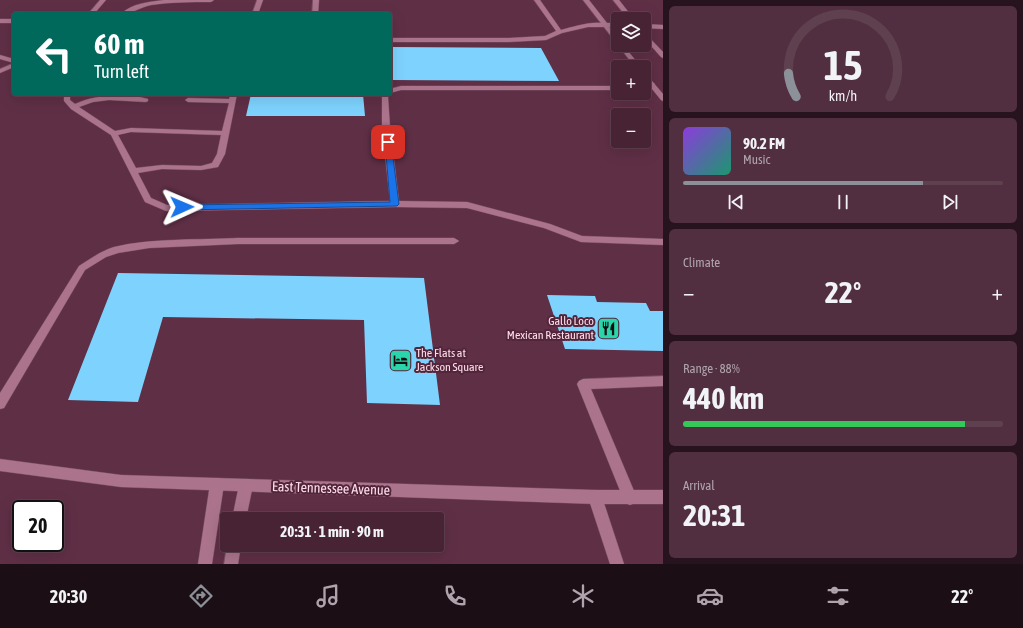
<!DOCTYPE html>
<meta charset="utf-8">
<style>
body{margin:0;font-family:"Asap Condensed",sans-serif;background:#512f40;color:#f1f3f6;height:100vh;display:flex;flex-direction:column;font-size:15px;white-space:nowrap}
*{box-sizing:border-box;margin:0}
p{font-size:13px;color:#b0a4ac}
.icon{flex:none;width:22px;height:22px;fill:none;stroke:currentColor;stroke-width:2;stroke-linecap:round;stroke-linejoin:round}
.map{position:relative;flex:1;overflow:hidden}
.side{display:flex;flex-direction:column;gap:6px;padding:6px;background:#27131d;width:360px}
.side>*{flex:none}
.hud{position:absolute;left:12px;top:12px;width:380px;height:84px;border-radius:4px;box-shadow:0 4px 16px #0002,0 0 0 1px #5f404f;background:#00695c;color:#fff;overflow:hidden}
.buttons{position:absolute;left:611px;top:12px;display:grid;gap:8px}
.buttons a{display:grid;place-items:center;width:40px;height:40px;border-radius:4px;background:#472334;box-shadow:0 4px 16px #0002,0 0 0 1px #5f404f;font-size:20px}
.speed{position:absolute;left:12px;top:500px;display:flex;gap:8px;font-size:20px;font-weight:700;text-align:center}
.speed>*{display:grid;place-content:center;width:52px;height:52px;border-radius:50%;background:#472334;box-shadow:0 4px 16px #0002,0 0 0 1px #5f404f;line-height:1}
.speed .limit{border:2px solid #111;border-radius:6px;background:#fff;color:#111}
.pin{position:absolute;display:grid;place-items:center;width:34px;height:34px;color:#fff;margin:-17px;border-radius:8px;box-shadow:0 2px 6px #0006}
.me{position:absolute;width:44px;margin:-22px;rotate:89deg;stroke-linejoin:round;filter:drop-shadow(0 0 3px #0008)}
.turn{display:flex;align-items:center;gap:14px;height:84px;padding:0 16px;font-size:18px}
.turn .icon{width:52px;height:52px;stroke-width:2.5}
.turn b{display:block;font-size:28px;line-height:34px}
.big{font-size:30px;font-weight:700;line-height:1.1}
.side .card{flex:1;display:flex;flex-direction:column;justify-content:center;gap:6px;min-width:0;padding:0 14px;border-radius:6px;background:#512f40}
.side .dial{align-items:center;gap:0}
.dial svg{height:104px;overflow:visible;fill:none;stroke:#5f404f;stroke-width:7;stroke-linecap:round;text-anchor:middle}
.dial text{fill:#f1f3f6;stroke:none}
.song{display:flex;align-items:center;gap:12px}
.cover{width:48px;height:48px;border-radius:6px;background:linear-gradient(135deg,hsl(270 70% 55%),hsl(160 70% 35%))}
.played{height:4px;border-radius:2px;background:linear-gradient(90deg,#8c9099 75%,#5f404f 75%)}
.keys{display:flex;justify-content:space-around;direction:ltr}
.heat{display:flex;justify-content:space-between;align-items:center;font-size:22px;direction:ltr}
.charge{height:6px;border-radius:3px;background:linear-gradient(90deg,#34c759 88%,#5f404f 0)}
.trip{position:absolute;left:220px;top:512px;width:224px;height:40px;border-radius:4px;background:#472334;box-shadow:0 4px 16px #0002,0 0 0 1px #5f404f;font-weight:700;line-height:40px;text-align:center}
.tabs{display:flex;height:64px;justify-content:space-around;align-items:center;background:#1c0e15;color:#b0a4ac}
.tabs .icon{width:28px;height:28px}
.tabs .on{color:#8c9099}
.tabs b{font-size:18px;color:#f1f3f6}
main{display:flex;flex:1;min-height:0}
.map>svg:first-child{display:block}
</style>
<main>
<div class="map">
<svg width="663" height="564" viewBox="0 0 663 564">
<rect width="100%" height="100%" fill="#5f2f46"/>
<g fill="#7dd3fe">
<path d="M 390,47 L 541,48 L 559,81 L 390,80 Z"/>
<path d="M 251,94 L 363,94 L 365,116 L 246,116 Z"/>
<path d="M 118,273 L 424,278 L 440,405 L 367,403 L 364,320 L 163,317 L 138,402 L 68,400 Z"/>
<path d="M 547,295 L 595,296 L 597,302 L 646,303 L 650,311 L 663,311 L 663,351 L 565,349 Z"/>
</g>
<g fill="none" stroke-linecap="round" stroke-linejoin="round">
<defs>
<g id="service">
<path d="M 164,0 L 214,0 L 211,2 C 191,2 171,2 151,5 C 141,7 131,14 121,14 C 132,3 149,2 164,0 Z"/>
<path d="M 257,0 L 263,0 L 258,14 L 252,14 Z"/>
<path d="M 313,0 L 319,0 L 318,14 L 312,14 Z"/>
<path d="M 534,0 L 540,0 L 561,30 C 573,27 597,19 607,25 L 604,27 L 588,27 L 562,33 L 546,40 L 509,42 L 390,42 L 390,38 L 509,38 L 545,36 L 556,31 Z"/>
<rect x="0" y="19" width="14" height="4"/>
<path d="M 0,55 L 14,59 L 14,63 L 0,59 Z"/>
<path d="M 652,82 L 655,84 L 654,85 L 644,87 L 644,83 Z"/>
<path d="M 401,86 L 618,86 L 618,90 L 401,90 L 390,93 L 390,89 Z"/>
<path d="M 390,93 L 390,94 L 388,97 L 390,127 L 399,201 L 467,202 L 550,224 L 582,236 L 663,239 L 663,245 L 581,242 L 544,228 L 467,208 L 395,207 L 166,211 L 145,202 L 111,135 L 71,109 L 64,101 L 64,94 L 70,94 L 70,100 L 75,104 C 97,94 125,93 148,99 L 148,101 L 146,102 L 109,100 L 93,102 L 79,107 L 115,131 L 131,128 L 222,131 L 229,103 L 188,102 L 185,100 L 188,98 L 229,99 L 231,94 L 237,94 L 225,154 L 218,167 L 201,170 L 162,169 L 138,173 L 151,198 L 167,205 L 390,201 L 382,127 L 382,97 L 384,94 ZM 131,132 L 221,135 L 217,154 L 212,163 L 201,166 L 162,165 L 136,168 L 118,135 Z"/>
<path d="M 238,238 L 454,238 L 459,241 L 454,244 L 238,244 L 149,248 L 118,253 L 106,257 L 85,270 L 4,408 L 0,409 L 0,393 L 79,266 C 90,259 101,251 114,247 C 150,238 201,240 238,238 Z"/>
<path d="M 663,376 L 663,386 L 591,389 L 637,498 L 635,503 L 630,505 L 625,503 L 577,384 L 579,381 L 583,379 Z"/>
<path d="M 217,478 L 222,479 L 224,484 L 212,564 L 198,564 L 210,484 L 212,479 Z"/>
<path d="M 246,479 L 251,480 L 253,485 L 246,519 L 232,519 L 239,485 L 241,480 Z"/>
<path d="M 227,545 L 241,545 L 238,564 L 224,564 Z"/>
</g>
<g id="minor">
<path d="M 644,24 L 663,25 L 663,29 L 644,28 Z"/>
<path d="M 595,490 L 600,492 L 602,497 L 624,564 L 610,564 L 588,497 L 590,492 Z"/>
</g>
<g id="tertiary">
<path d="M 100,0 L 106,0 L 94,14 L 88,14 Z"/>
<path d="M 583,0 L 589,0 L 607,23 L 618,23 L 618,27 L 609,27 L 618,38 L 618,45 L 623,45 L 641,67 L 635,67 Z"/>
<path d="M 613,0 L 619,0 L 634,19 L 628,19 Z"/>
<path d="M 644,32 L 663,52 L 663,58 L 661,57 L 644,38 Z"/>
<path d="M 14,63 L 14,67 L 0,73 L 0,69 Z"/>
<path d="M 644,73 L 646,74 L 663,94 L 663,101 L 661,100 L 644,79 Z"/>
<path d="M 0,459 L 121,475 L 595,490 L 663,490 L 663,504 L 595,504 L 121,487 L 0,471 Z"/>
</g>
</defs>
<use href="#service" stroke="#774e61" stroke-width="1"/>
<use href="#minor" stroke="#774e61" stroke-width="1"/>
<use href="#tertiary" stroke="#774e61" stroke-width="1"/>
<use href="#service" fill="#ab748c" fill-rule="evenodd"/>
<use href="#minor" fill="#ab748c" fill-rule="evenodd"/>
<use href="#tertiary" fill="#ab748c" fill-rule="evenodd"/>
</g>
<path fill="#1a73e8" stroke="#114b97" d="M 388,140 L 391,142 L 399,204 L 397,206 L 182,210 L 178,207 L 182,205 L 390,202 L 385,142 Z"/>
<defs>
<symbol id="restaurant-square" viewBox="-11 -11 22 22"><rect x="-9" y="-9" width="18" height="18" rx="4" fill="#2ad5ac" stroke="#53253b"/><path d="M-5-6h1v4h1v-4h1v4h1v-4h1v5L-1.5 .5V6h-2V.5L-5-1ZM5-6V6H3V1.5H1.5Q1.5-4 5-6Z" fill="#111"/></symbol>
<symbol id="hotel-square" viewBox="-11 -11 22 22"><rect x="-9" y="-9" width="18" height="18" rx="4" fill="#2ad5ac" stroke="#53253b"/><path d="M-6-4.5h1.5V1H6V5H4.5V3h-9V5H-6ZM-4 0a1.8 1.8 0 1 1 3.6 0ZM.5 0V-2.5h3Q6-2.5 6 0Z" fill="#111"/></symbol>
</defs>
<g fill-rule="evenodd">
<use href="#restaurant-square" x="596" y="316" width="25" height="25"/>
<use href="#hotel-square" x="388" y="348" width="25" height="25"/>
</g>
<g text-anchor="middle" stroke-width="4" stroke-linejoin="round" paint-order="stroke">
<g font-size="12" fill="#fedfeb" stroke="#53253b" text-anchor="end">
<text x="594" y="325">Gallo Loco<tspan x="594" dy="14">Mexican Restaurant</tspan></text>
<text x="416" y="357" text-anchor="start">The Flats at<tspan x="416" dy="14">Jackson Square</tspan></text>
</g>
<g font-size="14" fill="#fedfeb" stroke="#53253b">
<text transform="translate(331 488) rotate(2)" y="5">East Tennessee Avenue</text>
</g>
</g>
</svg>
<div class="buttons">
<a><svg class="icon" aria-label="layers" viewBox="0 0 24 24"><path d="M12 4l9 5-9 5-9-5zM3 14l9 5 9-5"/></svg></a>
<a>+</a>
<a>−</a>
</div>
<div class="speed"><div class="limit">20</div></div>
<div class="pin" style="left:388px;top:142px;background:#d93025"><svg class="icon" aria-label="arrive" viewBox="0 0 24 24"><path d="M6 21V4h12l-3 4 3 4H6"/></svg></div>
<svg class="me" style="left:182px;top:207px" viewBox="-20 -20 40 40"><path d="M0-17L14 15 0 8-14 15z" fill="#1a73e8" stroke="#fff" stroke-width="4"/></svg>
<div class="trip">20:31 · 1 min · 90 m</div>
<div class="hud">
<div class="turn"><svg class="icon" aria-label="left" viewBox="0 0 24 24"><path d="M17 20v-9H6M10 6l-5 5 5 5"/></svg><div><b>60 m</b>Turn left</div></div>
</div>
</div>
<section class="side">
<div class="card dial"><svg viewBox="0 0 100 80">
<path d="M14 69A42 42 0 1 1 86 69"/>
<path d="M14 69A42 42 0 0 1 8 51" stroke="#8c9099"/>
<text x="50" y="56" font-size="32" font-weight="700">15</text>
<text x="50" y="72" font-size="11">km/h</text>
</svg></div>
<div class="card">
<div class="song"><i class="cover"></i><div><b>90.2 FM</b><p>Music</p></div></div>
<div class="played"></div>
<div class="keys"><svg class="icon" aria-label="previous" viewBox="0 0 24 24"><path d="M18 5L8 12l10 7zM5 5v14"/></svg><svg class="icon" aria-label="pause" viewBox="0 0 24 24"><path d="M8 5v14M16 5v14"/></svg><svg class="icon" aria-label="next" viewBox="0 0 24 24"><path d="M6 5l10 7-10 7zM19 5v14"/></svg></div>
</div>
<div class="card"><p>Climate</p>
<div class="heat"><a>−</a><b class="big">22°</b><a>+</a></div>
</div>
<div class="card"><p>Range · 88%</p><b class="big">440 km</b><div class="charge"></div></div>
<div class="card"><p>Arrival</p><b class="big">20:31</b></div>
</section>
</main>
<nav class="tabs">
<b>20:30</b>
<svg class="icon on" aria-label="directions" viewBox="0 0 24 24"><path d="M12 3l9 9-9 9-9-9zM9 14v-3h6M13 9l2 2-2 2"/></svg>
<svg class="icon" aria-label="music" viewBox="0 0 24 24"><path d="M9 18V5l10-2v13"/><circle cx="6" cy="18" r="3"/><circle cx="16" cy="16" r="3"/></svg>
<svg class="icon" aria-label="phone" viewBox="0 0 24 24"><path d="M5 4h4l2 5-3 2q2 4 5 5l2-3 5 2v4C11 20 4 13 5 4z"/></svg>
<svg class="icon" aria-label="climate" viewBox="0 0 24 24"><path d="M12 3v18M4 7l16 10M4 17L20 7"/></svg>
<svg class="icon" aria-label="car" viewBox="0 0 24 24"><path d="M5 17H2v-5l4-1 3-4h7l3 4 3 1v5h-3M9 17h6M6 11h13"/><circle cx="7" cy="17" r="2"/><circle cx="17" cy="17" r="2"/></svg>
<svg class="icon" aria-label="filters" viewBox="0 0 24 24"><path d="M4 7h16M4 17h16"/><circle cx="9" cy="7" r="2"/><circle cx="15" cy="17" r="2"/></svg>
<b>22°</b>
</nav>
